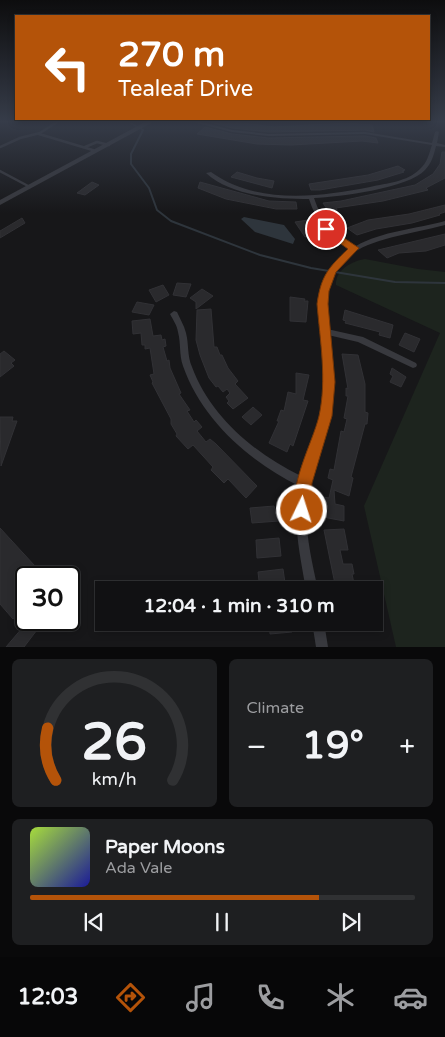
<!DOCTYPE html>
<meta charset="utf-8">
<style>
body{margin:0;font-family:"Varela Round",sans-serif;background:#1e1f21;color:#f1f3f6;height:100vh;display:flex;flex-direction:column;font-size:19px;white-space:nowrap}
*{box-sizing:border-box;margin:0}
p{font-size:16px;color:#9c9da0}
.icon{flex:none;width:28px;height:28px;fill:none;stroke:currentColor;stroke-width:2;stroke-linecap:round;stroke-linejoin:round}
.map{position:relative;height:647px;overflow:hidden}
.details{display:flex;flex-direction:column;gap:12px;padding:12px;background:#09090a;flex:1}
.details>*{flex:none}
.hud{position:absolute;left:15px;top:15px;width:415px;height:105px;border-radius:0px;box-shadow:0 2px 8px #0003,0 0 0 1px #303133;background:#b45309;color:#fff;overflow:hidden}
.speed{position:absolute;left:15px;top:566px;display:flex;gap:10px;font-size:25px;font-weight:700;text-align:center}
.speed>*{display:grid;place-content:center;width:65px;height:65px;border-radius:50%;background:#111113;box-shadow:0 2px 8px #0003,0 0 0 1px #303133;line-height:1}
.speed .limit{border:2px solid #111;border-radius:8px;background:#fff;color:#111}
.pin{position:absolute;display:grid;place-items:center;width:42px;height:42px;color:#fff;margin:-21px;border:2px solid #fff;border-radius:50%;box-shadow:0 1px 5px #0007}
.me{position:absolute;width:55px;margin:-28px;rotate:4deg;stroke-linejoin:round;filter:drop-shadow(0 0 4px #0008)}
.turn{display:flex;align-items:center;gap:18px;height:105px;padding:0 20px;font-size:22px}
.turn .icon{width:65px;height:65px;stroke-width:2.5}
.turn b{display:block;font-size:35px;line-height:42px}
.big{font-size:38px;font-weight:800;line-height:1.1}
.details .tile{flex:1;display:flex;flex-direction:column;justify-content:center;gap:8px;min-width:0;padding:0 18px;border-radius:8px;background:#1e1f21}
.details .dial{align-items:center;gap:0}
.dial svg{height:130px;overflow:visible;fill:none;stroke:#303133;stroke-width:7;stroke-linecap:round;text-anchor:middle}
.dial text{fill:#f1f3f6;stroke:none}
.song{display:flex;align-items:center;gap:15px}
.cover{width:60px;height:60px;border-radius:8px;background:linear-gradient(135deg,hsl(80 70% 55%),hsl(240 70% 35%))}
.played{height:5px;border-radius:2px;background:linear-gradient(90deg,#b45309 75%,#303133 75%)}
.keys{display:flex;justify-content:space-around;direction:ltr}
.heat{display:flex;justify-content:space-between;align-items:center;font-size:28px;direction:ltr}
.details .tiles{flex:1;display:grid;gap:12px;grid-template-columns:1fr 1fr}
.tile:last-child{grid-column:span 2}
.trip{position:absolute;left:95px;top:581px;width:288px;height:50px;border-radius:0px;background:#111113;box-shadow:0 2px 8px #0003,0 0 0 1px #303133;font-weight:800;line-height:50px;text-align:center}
.dock{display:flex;height:80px;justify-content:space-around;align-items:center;background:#070708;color:#9c9da0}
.dock .icon{width:35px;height:35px}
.dock .on{color:#b45309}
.dock b{font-size:22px;color:#f1f3f6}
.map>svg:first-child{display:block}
</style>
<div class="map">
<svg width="445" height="647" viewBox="0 0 445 647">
<rect width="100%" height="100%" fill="#171719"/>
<path fill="#1d241e" d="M 365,259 L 418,269 L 445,272 L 445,647 L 396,647 L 364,506 L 440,333 L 336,285 C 335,270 352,261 365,259 Z"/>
<path fill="#2e353c" d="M 244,217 L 284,225 L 295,239 L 293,244 L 255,232 L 241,219 Z"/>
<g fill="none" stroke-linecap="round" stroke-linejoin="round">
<path stroke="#2e353c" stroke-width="2" d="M 129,122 L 143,130 L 131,154 L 131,164 L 149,188 L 157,210 L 171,221 L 260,255 L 311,268 L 395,282 L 445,283"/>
</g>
<g fill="#2a2a2d" stroke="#313135">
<path d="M 211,122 L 235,122 L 274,127 L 347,123 L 372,125 L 374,132 L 365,130 L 269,132 L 232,128 Z"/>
<path d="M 205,127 L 232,134 L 269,138 L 365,136 L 376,138 L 378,143 L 362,141 L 291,145 L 257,144 L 197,134 Z"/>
<path d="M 442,152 L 445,152 L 445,178 L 426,188 L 428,190 L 383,201 L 336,208 L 337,210 L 327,209 L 323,203 L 341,201 L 415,185 L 433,174 L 440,164 Z"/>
<path d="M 398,166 L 405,170 L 402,171 L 404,172 L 378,180 L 320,190 L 311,190 L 309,184 L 368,175 Z"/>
<path d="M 237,172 L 257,178 L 274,181 L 272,188 L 231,177 Z"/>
<path d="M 92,182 L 99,185 L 85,195 L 77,193 Z"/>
<path d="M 200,182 L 269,201 L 296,202 L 297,209 L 276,209 L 226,199 L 198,188 Z"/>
<path d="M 445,205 L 445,212 L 439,214 L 440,215 L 412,223 L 376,229 L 357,235 L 347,228 L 368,220 L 409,214 Z"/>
<path d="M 22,218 L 25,223 L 0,238 L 0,231 Z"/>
<path d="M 308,220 L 312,226 L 328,244 L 320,247 L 308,236 L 305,237 L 295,222 Z"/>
<path d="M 445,234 L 445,245 L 426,251 L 399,253 L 387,258 L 378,250 Z"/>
<path d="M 177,283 L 191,284 L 186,297 L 173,295 Z"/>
<path d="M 163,285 L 169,295 L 156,302 L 149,290 Z"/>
<path d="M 202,289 L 213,296 L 196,309 L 196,302 L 190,298 Z"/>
<path d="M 290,297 L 305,299 L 304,301 L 308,301 L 306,322 L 290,321 Z"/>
<path d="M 137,302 L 154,305 L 149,315 L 132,312 Z"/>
<path d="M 211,309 L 214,347 L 217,347 L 220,355 L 222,355 L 228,368 L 238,381 L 235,384 L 248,398 L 233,409 L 227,403 L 229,401 L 226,397 L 230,393 L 227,389 L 223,392 L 218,386 L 216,387 L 209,378 L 200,355 L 196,340 L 197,310 Z"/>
<path d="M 345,310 L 393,325 L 390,338 L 379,335 L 380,332 L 345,323 L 346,321 L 343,320 Z"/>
<path d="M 150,319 L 153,336 L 161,335 L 162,340 L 165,339 L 166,346 L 163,347 L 167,361 L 169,360 L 170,368 L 181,393 L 179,394 L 190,410 L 187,411 L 194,422 L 196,420 L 202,427 L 197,431 L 206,442 L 210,439 L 216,444 L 257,486 L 246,498 L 228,479 L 224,483 L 211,470 L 213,467 L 193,445 L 188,449 L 176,436 L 177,434 L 171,424 L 171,419 L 152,383 L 153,382 L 150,375 L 154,374 L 150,348 L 145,349 L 145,345 L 142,345 L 141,333 L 133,334 L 132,321 Z"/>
<path d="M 405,333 L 420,339 L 414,352 L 399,345 Z"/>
<path d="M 4,351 L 15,360 L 11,363 L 14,366 L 0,377 L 0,354 Z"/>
<path d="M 342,354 L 358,355 L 365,384 L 365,412 L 368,413 L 367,424 L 365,424 L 351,477 L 353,478 L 349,496 L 334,490 L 335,504 L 344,506 L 344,521 L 323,517 L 323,497 L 329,498 L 333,480 L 328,478 L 330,469 L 334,470 L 341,431 L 344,432 L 347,419 L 344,418 L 348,396 L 346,396 L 346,388 L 348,389 Z"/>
<path d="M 392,368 L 406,377 L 401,387 L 390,382 L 393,376 L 390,374 Z"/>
<path d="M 296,373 L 309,375 L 303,400 L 308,401 L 293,446 L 290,444 L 287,452 L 269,443 L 279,421 L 277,421 L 281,410 L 284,411 L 288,392 L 296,394 Z"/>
<path d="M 253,407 L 262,415 L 251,425 L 242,417 Z"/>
<path d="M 0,417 L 13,417 L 12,421 L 17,421 L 1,466 Z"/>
<path d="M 274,506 L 275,509 L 278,509 L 279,521 L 252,523 L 250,508 Z"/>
<path d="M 0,528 L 46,578 L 26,578 L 26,623 L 18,613 L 13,619 L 0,604 Z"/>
<path d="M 344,529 L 348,550 L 340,550 L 343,564 L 352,564 L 354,574 L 352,574 L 355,588 L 336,589 L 324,530 Z"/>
<path d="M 279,538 L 281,556 L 257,558 L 256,540 Z"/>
<path d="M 283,569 L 286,590 L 260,590 L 258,572 Z"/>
<path d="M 29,620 L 35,620 L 40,626 L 24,647 L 6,647 Z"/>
<path d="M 269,622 L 291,622 L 292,632 L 270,634 Z"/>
<path d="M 342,622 L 364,622 L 365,629 L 344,630 Z"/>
</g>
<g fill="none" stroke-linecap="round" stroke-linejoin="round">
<g stroke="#38393e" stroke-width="2.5">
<path d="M 39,134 L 96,151"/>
<path d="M 0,147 L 20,138 L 40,133 L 57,122"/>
<path d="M 85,147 L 97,142 L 109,145"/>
<path d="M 0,171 L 30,187"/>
</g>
<g fill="#38393e" fill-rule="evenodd">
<path d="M 193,122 L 202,122 L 232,130 L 269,134 L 365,132 L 432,143 L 435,132 L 437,131 L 439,132 L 437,143 L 445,145 L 445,147 L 436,146 C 434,155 431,164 425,170 C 409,188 339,197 314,198 C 322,222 334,234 356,246 C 382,231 416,229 445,221 L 445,225 C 379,242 318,240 327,329 L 363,337 L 416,363 L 417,365 L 416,367 L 413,368 L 358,342 L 328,335 C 332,363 335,390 329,418 C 323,443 311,467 308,492 C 303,526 311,557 318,590 L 306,590 C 300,555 292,521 299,486 C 249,461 202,420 183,366 C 179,355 181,343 178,332 C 177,325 173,320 170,314 L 174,311 L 177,312 C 180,319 184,325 186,333 C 189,344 187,356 192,367 C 210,416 255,454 301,476 C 309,450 321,423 324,395 C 329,345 297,283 351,249 C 330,237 316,222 309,199 C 276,199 231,196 206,173 L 211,172 C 257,205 319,197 370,187 C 387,183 407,182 420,169 C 427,163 429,154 432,145 L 365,134 L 269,136 L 232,132 Z"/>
<path d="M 312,622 L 324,622 L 328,647 L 316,647 Z"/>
</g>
<path fill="#38393e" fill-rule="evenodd" d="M 145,122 L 153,122 L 0,205 L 0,200 Z"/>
</g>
<linearGradient id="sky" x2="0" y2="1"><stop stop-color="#0d0d0e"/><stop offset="0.57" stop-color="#363c49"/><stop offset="1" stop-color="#363c49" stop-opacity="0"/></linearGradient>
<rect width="445" height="213" fill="url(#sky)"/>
<path fill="#b45309" stroke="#753606" d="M 326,226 L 359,248 L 336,272 L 329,291 L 328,304 L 335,382 L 332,416 L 312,483 L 310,510 L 308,516 L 302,518 L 297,516 C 286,490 313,442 319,416 C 327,380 320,340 317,304 C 321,276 328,268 348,249 L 323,231 L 323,227 Z"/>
</svg>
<div class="speed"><div class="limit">30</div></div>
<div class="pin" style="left:326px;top:229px;background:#d93025"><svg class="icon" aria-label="arrive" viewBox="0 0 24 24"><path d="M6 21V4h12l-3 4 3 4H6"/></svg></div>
<svg class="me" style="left:302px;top:510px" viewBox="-20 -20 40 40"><circle r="17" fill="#b45309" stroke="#fff" stroke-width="3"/><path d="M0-11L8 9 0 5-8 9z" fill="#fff"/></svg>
<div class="trip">12:04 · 1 min · 310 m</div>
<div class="hud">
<div class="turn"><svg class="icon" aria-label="left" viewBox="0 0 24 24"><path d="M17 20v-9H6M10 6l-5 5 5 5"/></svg><div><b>270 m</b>Tealeaf Drive</div></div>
</div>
</div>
<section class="details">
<div class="tiles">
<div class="tile dial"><svg viewBox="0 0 100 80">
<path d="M14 69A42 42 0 1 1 86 69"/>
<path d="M14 69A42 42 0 0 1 9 37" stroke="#b45309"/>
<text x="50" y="56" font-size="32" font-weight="700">26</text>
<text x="50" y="72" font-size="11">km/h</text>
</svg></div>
<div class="tile"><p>Climate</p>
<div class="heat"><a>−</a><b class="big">19°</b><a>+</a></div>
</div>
<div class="tile">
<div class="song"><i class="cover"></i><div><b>Paper Moons</b><p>Ada Vale</p></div></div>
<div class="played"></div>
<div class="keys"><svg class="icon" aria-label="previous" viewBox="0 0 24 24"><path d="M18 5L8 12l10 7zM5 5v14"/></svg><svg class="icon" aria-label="pause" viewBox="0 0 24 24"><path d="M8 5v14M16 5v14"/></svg><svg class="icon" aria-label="next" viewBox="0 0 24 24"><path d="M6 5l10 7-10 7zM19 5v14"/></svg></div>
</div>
</div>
</section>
<nav class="dock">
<b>12:03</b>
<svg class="icon on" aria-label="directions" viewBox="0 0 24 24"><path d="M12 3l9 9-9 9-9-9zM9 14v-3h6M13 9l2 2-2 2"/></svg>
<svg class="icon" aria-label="music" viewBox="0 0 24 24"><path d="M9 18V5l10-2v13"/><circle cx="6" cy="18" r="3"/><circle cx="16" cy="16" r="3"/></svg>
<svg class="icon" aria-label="phone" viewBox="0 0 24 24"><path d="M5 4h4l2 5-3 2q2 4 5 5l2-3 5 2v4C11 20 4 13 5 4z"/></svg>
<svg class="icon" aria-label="climate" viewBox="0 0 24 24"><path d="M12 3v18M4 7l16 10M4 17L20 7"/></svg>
<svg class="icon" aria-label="car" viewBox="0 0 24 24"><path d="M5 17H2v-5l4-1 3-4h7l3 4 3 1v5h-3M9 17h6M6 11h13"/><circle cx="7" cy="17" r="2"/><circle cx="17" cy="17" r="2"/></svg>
</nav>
